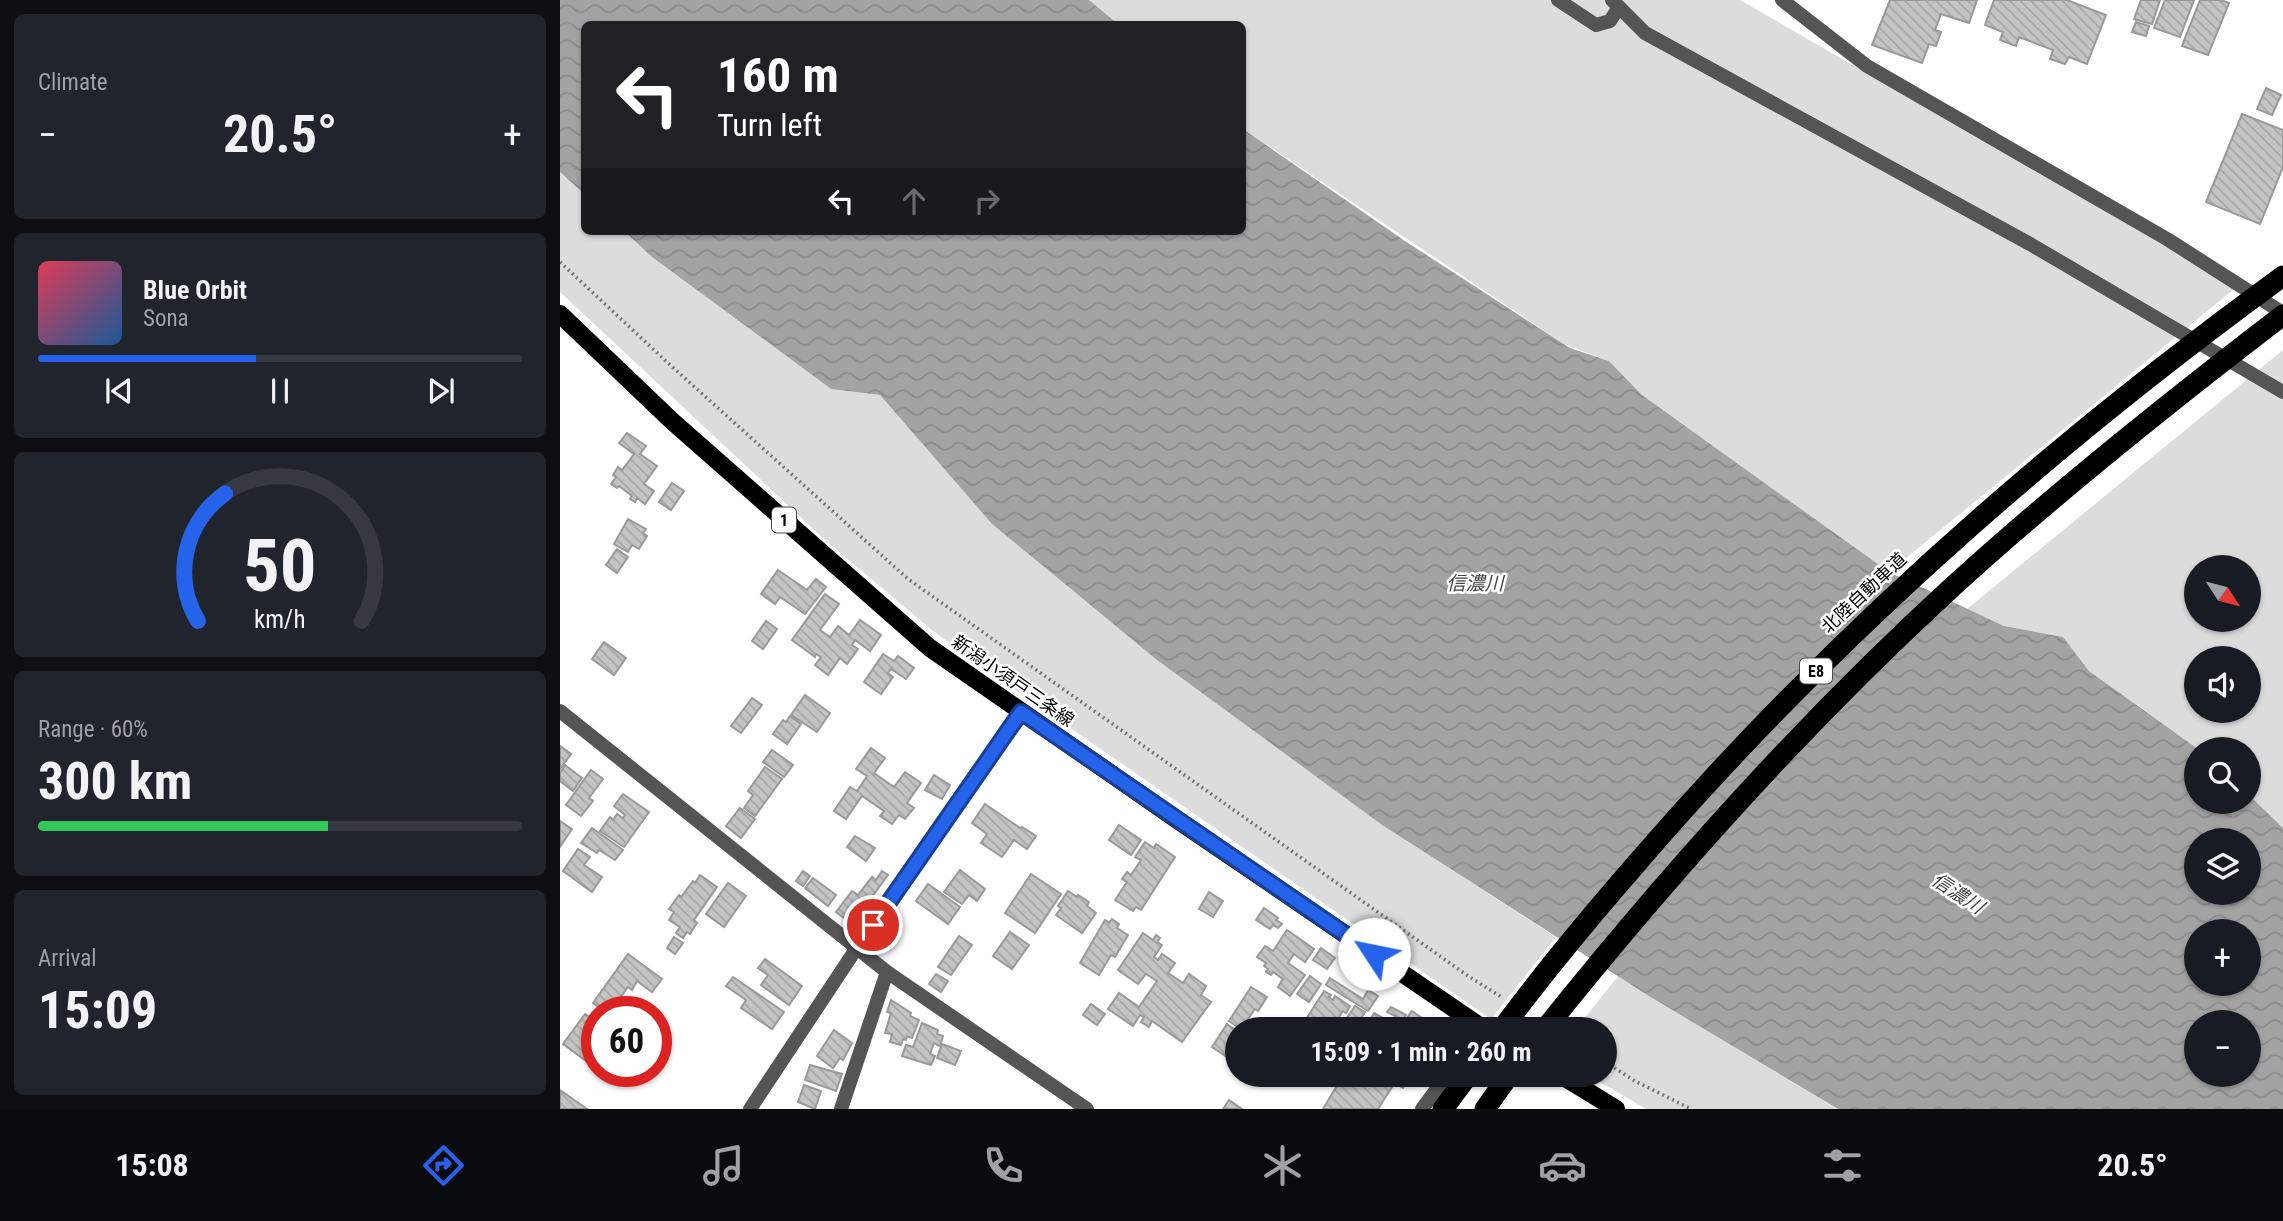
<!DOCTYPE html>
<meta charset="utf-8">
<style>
body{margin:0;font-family:"Roboto Condensed","Noto Sans JP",sans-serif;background:#20242c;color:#f1f3f6;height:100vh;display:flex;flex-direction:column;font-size:26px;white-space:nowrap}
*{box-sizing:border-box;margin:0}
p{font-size:23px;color:#9ea1a6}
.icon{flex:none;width:38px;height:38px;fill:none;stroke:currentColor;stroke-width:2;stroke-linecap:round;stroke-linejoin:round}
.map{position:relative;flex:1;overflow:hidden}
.panel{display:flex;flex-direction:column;gap:14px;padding:14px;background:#0d0f14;width:560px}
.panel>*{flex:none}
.banner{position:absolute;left:21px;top:21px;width:665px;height:214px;border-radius:10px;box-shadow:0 2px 5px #0004;background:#202124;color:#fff;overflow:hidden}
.needle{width:46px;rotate:126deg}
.fabs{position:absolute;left:1624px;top:555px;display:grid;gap:14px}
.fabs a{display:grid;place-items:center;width:77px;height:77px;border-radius:50%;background:#171b24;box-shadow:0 2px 5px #0004;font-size:35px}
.speed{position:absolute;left:21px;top:996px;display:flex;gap:14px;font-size:35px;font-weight:700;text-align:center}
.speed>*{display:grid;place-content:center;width:91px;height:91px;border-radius:50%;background:#171b24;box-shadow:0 2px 5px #0004;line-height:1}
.speed .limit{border:10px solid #d22;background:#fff;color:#111}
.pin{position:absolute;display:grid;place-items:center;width:60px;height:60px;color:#fff;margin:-30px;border:4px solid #fff;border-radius:50%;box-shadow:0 2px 7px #0007}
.me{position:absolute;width:77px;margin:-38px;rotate:304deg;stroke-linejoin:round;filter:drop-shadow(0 0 5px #0008)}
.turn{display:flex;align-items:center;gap:24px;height:147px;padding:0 21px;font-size:32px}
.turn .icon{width:91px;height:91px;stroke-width:2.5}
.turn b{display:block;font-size:49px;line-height:60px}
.lanes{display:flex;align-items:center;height:66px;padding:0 21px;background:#0003;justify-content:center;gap:35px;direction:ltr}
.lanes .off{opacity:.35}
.big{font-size:52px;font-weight:700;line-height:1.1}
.panel .widget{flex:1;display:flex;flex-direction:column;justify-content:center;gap:10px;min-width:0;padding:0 24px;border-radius:10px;background:#20242c}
.panel .dial{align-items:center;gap:0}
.dial svg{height:182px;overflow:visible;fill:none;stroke:#363941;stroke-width:7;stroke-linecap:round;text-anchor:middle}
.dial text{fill:#f1f3f6;stroke:none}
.song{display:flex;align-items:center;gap:21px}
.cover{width:84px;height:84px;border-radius:10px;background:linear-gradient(135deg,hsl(350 70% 55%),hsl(210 70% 35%))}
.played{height:7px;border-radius:4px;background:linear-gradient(90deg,#2563eb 45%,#363941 45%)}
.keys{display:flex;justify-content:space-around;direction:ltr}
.heat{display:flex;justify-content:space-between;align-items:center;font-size:38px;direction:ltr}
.charge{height:10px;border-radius:5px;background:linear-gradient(90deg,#34c759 60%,#363941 0)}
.trip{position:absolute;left:665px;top:1017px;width:392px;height:70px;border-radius:35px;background:#171b24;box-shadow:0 2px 5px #0004;font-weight:700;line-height:70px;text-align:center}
.tabs{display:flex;height:112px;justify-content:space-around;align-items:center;background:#090b0e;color:#9ea1a6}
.tabs .icon{width:49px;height:49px}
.tabs .current{color:#2563eb}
.tabs b{font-size:32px;color:#f1f3f6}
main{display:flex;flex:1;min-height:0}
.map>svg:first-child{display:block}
</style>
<main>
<section class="panel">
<div class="widget"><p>Climate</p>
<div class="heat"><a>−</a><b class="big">20.5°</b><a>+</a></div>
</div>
<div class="widget">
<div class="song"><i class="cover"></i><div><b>Blue Orbit</b><p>Sona</p></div></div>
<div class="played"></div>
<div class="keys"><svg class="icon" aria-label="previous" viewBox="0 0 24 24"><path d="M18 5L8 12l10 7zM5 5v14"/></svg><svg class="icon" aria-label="pause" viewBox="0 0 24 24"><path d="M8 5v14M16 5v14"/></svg><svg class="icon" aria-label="next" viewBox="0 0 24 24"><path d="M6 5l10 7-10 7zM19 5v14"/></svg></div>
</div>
<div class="widget dial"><svg viewBox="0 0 100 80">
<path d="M14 69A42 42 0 1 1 86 69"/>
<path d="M14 69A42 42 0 0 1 26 13" stroke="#2563eb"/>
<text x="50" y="56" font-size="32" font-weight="700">50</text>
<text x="50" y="72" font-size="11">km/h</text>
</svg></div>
<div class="widget"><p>Range · 60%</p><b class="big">300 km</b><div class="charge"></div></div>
<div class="widget"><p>Arrival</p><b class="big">15:09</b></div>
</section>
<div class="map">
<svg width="1723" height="1109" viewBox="0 0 1723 1109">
<defs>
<pattern id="water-waves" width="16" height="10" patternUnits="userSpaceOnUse" patternTransform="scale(1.75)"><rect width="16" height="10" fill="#a3a3a3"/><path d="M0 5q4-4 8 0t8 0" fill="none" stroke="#8b8b8b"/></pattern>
<pattern id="building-back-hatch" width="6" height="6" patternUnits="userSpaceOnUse" patternTransform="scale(1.75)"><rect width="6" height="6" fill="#c4c4c4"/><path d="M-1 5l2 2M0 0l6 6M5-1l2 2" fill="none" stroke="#a7a7a7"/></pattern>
</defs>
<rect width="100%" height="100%" fill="#fff"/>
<g fill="#dcdcdc" fill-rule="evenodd">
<path d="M 529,0 L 1180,0 L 1450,156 L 1679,285 L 1329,572 L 1082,395 L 1049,361 L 1004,344 L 683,129 L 682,24 L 558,24 Z"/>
<path d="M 0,172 L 24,194 L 24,231 L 64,231 L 92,257 L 271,389 L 320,395 L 432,524 L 597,660 L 822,825 L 996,937 L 931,1019 L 490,714 L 373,631 L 264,539 L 0,292 Z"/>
<path d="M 1723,350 L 1723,828 L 1689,795 L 1689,749 L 1638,749 L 1529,671 L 1503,637 L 1444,626 L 1407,609 ZM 1636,567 L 1689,567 L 1689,620 L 1636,620 ZM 1636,658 L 1689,658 L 1689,710 L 1636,710 Z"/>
<path d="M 1058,976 L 1277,1109 L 1086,1109 L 1028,1075 L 1045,1074 L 1045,1029 L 1016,1029 Z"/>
</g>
<g fill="url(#water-waves)" fill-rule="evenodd">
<path d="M 0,0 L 529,0 L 558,24 L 24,24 L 24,194 L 0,172 Z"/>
<path d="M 683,129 L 845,241 L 1010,348 L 1049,361 L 1082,395 L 1329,572 L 1444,626 L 1503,637 L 1529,671 L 1638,749 L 1636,802 L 1689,802 L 1689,795 L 1723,828 L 1723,1109 L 1278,1109 L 1089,996 L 822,825 L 597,660 L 432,524 L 320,395 L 271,389 L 92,257 L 64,231 L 682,231 ZM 1636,840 L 1689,840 L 1689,892 L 1636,892 ZM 1636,931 L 1689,931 L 1689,984 L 1636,984 ZM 1636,1022 L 1689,1022 L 1689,1074 L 1636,1074 Z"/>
</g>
<g fill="url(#building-back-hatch)" stroke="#999" stroke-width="2">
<path d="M 1330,0 L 1417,0 L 1409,23 L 1381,14 L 1375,30 L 1381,32 L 1376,46 L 1369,44 L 1362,63 L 1312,45 Z"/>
<path d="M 1434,0 L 1507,0 L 1546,15 L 1527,64 L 1509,57 L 1505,64 L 1490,59 L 1493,50 L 1459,37 L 1456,46 L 1440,40 L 1443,32 L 1425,25 Z"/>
<path d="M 1581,0 L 1600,0 L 1592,24 L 1574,19 Z"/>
<path d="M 1605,0 L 1634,0 L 1620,37 L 1594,28 Z"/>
<path d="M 1640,0 L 1661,0 L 1669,3 L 1648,55 L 1622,46 Z"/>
<path d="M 1576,22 L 1589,26 L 1586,36 L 1572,32 Z"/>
<path d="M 1706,88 L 1721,95 L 1712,115 L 1697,109 Z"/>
<path d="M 1682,114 L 1723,130 L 1723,167 L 1700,224 L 1646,202 Z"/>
<path d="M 67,433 L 86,446 L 80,454 L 97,466 L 84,484 L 94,491 L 85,504 L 77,498 L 75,502 L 70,499 L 72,496 L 59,486 L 57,488 L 51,484 L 56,477 L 53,475 L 58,467 L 62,470 L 74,454 L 59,443 Z"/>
<path d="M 112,483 L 124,491 L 111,510 L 99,502 Z"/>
<path d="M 68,519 L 86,529 L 83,533 L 87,536 L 79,549 L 72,545 L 68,552 L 54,544 Z"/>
<path d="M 57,549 L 68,557 L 57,573 L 46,565 Z"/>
<path d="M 218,570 L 247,590 L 256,579 L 266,587 L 245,614 L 220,597 L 215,604 L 201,594 Z"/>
<path d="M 265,594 L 279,604 L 260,630 L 270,637 L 278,626 L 289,635 L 300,620 L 321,635 L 310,651 L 295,640 L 292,645 L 298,649 L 287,664 L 280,658 L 268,675 L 255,665 L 261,657 L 256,654 L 255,657 L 232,640 Z"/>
<path d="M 206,621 L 217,629 L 203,649 L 192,641 Z"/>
<path d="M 44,642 L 66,658 L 54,675 L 32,659 Z"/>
<path d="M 323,654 L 334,661 L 338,656 L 354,668 L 346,679 L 331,669 L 328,673 L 333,677 L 321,694 L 304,682 Z"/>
<path d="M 245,695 L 270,713 L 257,732 L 231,715 Z"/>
<path d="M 192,698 L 202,705 L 181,733 L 171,726 Z"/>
<path d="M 230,716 L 241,724 L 227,744 L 213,734 L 223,720 L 226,722 Z"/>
<path d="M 0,746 L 11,754 L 0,769 Z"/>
<path d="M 311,748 L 325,758 L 314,773 L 334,787 L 345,772 L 361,783 L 347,803 L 354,808 L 345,819 L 339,815 L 332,824 L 320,816 L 324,811 L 302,796 L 286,819 L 274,811 L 290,787 L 297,791 L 307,776 L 296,769 Z"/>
<path d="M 212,750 L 233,765 L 224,777 L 203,762 Z"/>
<path d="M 5,765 L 22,778 L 13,791 L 0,781 L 0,773 Z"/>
<path d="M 205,767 L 222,779 L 195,816 L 184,808 L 193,795 L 188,791 Z"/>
<path d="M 31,770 L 43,779 L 29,798 L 33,801 L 21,816 L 6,805 Z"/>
<path d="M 374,775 L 390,785 L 382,799 L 365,790 Z"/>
<path d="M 63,794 L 89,812 L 64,847 L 40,831 L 50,817 L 53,820 L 57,814 L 63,818 L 65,815 L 54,806 Z"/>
<path d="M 425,804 L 460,828 L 462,827 L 476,836 L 467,849 L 454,840 L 442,857 L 421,843 L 427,834 L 412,823 Z"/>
<path d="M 180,808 L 195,819 L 181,838 L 166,826 Z"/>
<path d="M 0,821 L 12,829 L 0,847 Z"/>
<path d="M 559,825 L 581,840 L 571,855 L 549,840 Z"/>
<path d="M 32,828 L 63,850 L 55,860 L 39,850 L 37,853 L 21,843 Z"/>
<path d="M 295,836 L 315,848 L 306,861 L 287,847 Z"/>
<path d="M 585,842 L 594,848 L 596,844 L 615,857 L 581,910 L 576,907 L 573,911 L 555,900 L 567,882 L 562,879 L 567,872 L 571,875 L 581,860 L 575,857 Z"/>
<path d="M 18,849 L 30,857 L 24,865 L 42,877 L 32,892 L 3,871 Z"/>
<path d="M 400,870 L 425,889 L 417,901 L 409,895 L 402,904 L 384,892 Z"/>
<path d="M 243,871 L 250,876 L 243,886 L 236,881 Z"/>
<path d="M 322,871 L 328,875 L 292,924 L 276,912 L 292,891 L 298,895 L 312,877 L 316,880 Z"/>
<path d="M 471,874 L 501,894 L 475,933 L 445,913 Z"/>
<path d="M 140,875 L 157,887 L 134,920 L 137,923 L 130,934 L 127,932 L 123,938 L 116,933 L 120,927 L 109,920 L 114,912 L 109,909 L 119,895 L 121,897 L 133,881 L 135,883 Z"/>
<path d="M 253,878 L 276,895 L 268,906 L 245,888 Z"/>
<path d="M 168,883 L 186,896 L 164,927 L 146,914 Z"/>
<path d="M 368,884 L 400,907 L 388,924 L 356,901 Z"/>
<path d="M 508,891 L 517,897 L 518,895 L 529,902 L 527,906 L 536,913 L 522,933 L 496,915 L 501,908 L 498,906 Z"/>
<path d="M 649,892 L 663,901 L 653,917 L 639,909 Z"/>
<path d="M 704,908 L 718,918 L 716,920 L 722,924 L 718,928 L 713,925 L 710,929 L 696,920 Z"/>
<path d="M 552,919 L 559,924 L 557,928 L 568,935 L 555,957 L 551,955 L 539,975 L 520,963 L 545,920 L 549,923 Z"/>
<path d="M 727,930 L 754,949 L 745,962 L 734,954 L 728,963 L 745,975 L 730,996 L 718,987 L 723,979 L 713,972 L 711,975 L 706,972 L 708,969 L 704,966 L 706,963 L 697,957 L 705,946 L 713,951 Z"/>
<path d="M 450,932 L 469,945 L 452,969 L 433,956 Z"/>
<path d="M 583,933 L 593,940 L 596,935 L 600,938 L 597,942 L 602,945 L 594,957 L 598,960 L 602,954 L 615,963 L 608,973 L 623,983 L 629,974 L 646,986 L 641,995 L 651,1002 L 622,1042 L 592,1021 L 589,1027 L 581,1022 L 584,1017 L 580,1015 L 573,1026 L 548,1009 L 559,993 L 579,1007 L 597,981 L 586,974 L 578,984 L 558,970 Z"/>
<path d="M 399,936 L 412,945 L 391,975 L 378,967 Z"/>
<path d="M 114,937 L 123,943 L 115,954 L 107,948 Z"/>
<path d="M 761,948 L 775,958 L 767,969 L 753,960 Z"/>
<path d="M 68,954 L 102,979 L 92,992 L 77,981 L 72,990 L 68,987 L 50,1012 L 45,1012 L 33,1003 Z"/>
<path d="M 205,959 L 242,986 L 229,1005 L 201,985 L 208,975 L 198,968 Z"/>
<path d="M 376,974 L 388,981 L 381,992 L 369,984 Z"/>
<path d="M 750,976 L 761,984 L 749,1002 L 737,994 Z"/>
<path d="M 173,977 L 224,1012 L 212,1029 L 181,1008 L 186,1000 L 166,986 Z"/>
<path d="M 770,978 L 803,999 L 808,990 L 818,996 L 808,1011 L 766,985 Z"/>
<path d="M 691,987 L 707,997 L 698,1011 L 695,1009 L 681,1029 L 669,1021 Z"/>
<path d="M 764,991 L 771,995 L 769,997 L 773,1000 L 775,996 L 790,1006 L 786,1013 L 783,1011 L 771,1029 L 763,1029 L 757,1025 L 754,1029 L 750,1029 L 743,1024 Z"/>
<path d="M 331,1000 L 351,1013 L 350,1016 L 359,1020 L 352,1038 L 347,1036 L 346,1040 L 343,1039 L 341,1045 L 330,1042 L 332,1034 L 325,1033 L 331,1013 L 327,1012 Z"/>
<path d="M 531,1004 L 545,1014 L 537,1025 L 523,1015 Z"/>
<path d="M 795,1006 L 805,1012 L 794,1029 L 784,1022 Z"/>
<path d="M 831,1007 L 846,1015 L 843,1020 L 827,1012 Z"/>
<path d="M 852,1011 L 862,1018 L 855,1029 L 844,1022 Z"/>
<path d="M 814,1013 L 843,1029 L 805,1029 Z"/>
<path d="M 25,1014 L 37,1022 L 37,1069 L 3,1044 Z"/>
<path d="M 362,1023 L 378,1030 L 377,1034 L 383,1036 L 380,1046 L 374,1043 L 370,1054 L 375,1056 L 371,1065 L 342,1056 L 346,1045 L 353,1047 Z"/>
<path d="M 667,1024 L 677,1031 L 677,1054 L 673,1061 L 652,1047 Z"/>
<path d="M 274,1030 L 292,1043 L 283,1060 L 280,1058 L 273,1068 L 257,1056 Z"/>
<path d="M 382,1044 L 401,1051 L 395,1065 L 377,1058 Z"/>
<path d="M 250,1065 L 282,1074 L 276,1091 L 245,1080 Z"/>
<path d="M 784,1074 L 811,1074 L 832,1087 L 818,1109 L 763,1109 Z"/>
<path d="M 820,1074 L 846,1074 L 850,1077 L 843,1088 Z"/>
<path d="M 244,1085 L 261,1091 L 255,1109 L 238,1102 Z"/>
<path d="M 0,1090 L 27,1109 L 0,1109 Z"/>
<path d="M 669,1100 L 682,1109 L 663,1109 Z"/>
</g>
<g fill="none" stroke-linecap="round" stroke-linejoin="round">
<g stroke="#777" stroke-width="3.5" stroke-dasharray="2 3.5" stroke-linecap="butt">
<path d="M 0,262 L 108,363 L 348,579 L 908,976 L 943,998"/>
<path d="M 1045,1062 L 1075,1081 L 1131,1109"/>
</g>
<g stroke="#555" stroke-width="14">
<path d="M 998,0 L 1036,25 L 1050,21 L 1059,7 L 1052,0"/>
<path d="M 1222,0 L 1307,66 L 1607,239 L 1723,313"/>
<path d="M 1059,7 L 1085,33 L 1470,244 L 1723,392"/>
<path d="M 281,1109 L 327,972"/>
<path d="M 862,1109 L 888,1074"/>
</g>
<g stroke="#555" stroke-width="14">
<path d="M 0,711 L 327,972 L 527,1109"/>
<path d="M 190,1109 L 298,946 L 461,712"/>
</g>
<g stroke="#000" stroke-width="18">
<path d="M 0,314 L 112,421 L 370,648 L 619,821 L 924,1029"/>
<path d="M 999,1074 L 1056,1109"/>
</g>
<g stroke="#000" stroke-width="21">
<path d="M 942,1029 C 984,972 1030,917 1077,863 C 1267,642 1487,448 1723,276"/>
<path d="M 985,1029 C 1109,874 1242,725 1389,590 C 1495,493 1608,403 1723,315"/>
<path d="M 883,1109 L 909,1074"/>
<path d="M 925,1109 L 950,1074"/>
</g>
</g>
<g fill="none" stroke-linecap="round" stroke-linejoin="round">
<defs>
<path id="route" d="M 313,925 L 461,712 L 814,954"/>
</defs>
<use href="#route" stroke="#184099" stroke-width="18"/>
<use href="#route" stroke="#2563eb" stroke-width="12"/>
</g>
<g text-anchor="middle" stroke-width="5" stroke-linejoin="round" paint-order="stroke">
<g fill="#fff" stroke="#4c4c4c" stroke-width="2">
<rect x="212" y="507.5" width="24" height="25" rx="5"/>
<rect x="1240" y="658.5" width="32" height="25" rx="5"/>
</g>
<g font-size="16" font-weight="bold" fill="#000">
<text x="224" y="526">1</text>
<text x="1256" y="677">E8</text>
</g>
<g font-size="18" fill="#000" stroke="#fff">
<text transform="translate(1304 593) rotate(-43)" y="6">北陸自動車道</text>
<text transform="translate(453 681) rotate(35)" y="6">新潟小須戸三条線</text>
</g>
<g font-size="19" font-style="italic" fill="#444" stroke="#fff">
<text x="915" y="590">信濃川</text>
<text transform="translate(1398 893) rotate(33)" y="7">信濃川</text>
</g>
</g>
</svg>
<div class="fabs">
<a><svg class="needle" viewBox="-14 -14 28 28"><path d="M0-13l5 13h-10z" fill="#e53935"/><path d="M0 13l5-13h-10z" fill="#9ea1a6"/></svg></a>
<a><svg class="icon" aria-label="sound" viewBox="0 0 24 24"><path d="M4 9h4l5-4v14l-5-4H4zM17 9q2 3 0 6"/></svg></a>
<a><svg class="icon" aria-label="search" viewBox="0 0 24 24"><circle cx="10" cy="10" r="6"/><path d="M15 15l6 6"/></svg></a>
<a><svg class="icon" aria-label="layers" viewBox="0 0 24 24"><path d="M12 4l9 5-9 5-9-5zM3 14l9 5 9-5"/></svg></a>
<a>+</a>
<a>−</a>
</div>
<div class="speed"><div class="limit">60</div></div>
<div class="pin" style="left:313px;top:925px;background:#d93025"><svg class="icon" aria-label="arrive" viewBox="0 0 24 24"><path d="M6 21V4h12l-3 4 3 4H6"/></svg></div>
<svg class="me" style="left:814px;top:954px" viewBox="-20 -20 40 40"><circle r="19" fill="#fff"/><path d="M0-13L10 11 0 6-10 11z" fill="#2563eb"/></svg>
<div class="trip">15:09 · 1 min · 260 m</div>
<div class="banner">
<div class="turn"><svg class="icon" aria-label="left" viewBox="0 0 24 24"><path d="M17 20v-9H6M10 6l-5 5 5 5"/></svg><div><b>160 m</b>Turn left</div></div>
<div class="lanes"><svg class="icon" aria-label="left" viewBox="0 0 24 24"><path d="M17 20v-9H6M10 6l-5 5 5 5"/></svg><svg class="icon off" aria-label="ahead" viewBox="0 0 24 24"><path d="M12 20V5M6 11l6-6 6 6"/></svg><svg class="icon off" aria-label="right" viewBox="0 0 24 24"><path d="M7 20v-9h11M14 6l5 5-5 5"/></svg></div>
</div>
</div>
</main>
<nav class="tabs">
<b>15:08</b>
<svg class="icon current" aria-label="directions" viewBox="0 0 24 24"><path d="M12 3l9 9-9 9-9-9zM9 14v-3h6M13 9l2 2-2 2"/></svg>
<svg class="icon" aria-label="music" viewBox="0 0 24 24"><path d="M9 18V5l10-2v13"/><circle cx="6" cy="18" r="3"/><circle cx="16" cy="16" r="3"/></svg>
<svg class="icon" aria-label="phone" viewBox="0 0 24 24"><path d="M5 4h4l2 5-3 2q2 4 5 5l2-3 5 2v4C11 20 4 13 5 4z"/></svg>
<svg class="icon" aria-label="climate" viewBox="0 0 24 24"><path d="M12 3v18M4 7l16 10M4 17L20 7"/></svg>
<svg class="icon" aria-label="car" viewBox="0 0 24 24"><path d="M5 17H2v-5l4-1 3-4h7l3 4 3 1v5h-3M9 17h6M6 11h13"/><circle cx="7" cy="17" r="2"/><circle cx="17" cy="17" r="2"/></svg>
<svg class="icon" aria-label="filters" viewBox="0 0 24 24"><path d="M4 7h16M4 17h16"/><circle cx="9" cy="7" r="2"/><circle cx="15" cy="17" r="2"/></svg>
<b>20.5°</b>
</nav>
